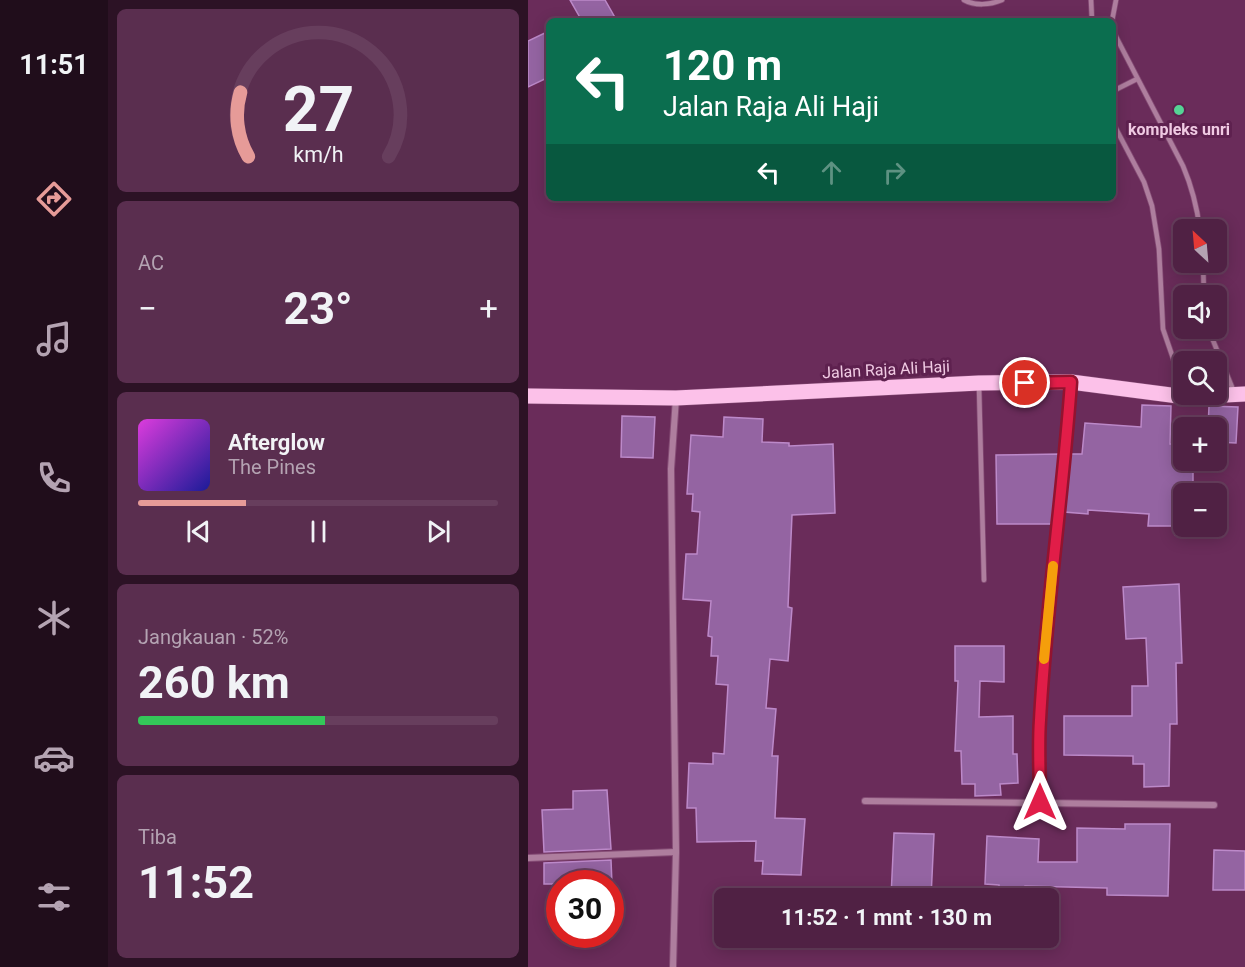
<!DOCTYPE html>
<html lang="id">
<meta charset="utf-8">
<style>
body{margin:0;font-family:Roboto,sans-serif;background:#5a2e4f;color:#f1f3f6;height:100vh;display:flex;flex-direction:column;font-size:22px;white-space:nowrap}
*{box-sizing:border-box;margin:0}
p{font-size:20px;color:#b4a3b2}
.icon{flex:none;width:33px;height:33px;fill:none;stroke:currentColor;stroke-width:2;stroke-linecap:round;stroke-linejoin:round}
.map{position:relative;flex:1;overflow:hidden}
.side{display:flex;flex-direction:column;gap:9px;padding:9px;background:#2c1225;width:420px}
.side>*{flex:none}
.hud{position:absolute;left:18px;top:18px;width:570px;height:183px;border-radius:9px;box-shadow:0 3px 15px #0003,0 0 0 2px #673e5d;background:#0b6e4f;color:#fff;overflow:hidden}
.needle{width:39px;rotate:334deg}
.controls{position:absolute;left:645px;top:219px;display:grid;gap:12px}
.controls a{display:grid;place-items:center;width:54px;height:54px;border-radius:9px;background:#502144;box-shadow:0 3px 15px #0003,0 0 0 2px #673e5d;font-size:30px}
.speed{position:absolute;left:18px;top:870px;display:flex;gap:12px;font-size:30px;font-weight:700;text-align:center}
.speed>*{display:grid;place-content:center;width:78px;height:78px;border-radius:50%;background:#502144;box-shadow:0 3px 15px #0003,0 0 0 2px #673e5d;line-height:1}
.speed .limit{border:9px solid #d22;background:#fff;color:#111}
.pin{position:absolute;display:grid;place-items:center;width:51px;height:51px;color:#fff;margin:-26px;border:3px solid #fff;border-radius:50%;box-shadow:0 2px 6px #0007}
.me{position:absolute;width:66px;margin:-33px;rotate:0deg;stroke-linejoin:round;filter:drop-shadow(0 0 4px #0008)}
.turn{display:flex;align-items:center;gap:21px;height:126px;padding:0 18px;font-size:27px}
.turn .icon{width:78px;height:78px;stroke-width:2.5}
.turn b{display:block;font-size:42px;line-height:51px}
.lanes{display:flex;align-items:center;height:57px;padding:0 18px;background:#0003;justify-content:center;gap:30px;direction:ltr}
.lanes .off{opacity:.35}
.big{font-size:45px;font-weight:700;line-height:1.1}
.side .widget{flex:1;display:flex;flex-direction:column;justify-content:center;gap:9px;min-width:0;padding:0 21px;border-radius:9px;background:#5a2e4f}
.side .dial{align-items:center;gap:0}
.dial svg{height:156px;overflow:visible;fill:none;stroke:#673e5d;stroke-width:7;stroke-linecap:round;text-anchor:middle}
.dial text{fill:#f1f3f6;stroke:none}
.song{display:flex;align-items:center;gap:18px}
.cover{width:72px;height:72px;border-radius:9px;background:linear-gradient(135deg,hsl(300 70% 55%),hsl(240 70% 35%))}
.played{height:6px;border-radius:3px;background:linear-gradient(90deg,#e69b98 30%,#673e5d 30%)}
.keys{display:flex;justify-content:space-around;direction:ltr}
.heat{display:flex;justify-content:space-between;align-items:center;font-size:33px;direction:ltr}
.charge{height:9px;border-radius:4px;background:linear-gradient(90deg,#34c759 52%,#673e5d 0)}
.trip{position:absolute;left:186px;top:888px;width:345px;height:60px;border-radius:9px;background:#502144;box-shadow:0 3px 15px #0003,0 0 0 2px #673e5d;font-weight:700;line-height:60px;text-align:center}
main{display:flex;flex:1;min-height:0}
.menu{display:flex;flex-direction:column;width:108px;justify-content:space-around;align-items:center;background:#200d1b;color:#b4a3b2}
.menu .icon{width:42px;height:42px}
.menu .selected{color:#e69b98}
.menu b{font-size:27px;color:#f1f3f6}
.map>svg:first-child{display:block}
</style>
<main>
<nav class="menu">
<b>11:51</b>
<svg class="icon selected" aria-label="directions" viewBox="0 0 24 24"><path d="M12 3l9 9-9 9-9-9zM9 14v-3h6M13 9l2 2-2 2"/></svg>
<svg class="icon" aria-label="music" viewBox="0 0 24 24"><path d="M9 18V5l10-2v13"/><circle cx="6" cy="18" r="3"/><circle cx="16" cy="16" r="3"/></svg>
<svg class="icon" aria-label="phone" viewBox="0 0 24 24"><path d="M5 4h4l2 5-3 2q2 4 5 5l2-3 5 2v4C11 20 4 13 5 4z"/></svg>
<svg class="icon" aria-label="climate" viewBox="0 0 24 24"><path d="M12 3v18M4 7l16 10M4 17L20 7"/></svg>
<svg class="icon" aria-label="car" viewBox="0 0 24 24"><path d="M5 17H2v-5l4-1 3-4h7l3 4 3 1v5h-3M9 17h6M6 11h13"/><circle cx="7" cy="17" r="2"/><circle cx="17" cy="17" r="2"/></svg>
<svg class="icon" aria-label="filters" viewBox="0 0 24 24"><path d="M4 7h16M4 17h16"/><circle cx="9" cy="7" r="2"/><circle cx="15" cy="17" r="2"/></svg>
</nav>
<section class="side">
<div class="widget dial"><svg viewBox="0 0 100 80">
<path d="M14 69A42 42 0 1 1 86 69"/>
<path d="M14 69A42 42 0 0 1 10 36" stroke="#e69b98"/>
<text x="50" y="56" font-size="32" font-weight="700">27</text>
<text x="50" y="72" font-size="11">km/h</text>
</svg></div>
<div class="widget"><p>AC</p>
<div class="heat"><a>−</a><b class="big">23°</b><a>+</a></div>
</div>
<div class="widget">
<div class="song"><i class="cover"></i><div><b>Afterglow</b><p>The Pines</p></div></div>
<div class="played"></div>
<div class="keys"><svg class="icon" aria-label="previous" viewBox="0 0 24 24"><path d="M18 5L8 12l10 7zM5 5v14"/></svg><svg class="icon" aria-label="pause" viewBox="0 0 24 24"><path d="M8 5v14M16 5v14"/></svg><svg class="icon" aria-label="next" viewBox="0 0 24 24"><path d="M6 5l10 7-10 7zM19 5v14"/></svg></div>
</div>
<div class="widget"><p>Jangkauan · 52%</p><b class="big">260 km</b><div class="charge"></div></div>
<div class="widget"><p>Tiba</p><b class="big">11:52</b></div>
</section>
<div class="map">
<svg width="717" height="967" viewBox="0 0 717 967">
<rect width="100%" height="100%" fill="#6a2c5a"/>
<g fill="#9464a2" stroke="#bc89c9" stroke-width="1.5">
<path d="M 42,0 L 77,0 L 89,21 L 54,21 Z"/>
<path d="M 21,31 L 21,77 L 0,87 L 0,41 Z"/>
<path d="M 614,405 L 643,406 L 642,444 L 656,444 L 656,460 L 665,460 L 665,494 L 656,494 L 656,526 L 665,526 L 665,535 L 647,535 L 647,526 L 620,526 L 621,514 L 560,510 L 560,514 L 536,512 L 542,454 L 554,454 L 557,423 L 613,427 Z"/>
<path d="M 681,406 L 710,407 L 708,443 L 688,442 L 688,428 L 680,428 Z"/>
<path d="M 94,416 L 127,417 L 125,458 L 93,457 Z"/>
<path d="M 196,417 L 235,419 L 234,442 L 261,443 L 261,446 L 305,444 L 307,513 L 264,515 L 260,607 L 264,608 L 260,661 L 242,659 L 238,708 L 248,709 L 244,756 L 250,756 L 247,818 L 277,819 L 273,875 L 234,874 L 235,861 L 227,861 L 228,841 L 169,842 L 168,808 L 159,808 L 161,763 L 185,764 L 185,753 L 196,754 L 200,685 L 188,684 L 190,656 L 183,656 L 184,637 L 180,636 L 183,601 L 155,599 L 158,554 L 169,554 L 172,512 L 164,511 L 165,494 L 159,494 L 163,435 L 195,437 Z"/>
<path d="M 532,454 L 524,524 L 469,524 L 468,455 Z"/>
<path d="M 651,584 L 654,663 L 648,663 L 649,724 L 642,724 L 641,786 L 616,787 L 616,764 L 605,764 L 605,756 L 536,755 L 536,716 L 604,716 L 604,686 L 620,686 L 618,638 L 598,639 L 595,587 Z"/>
<path d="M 427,646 L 476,646 L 476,682 L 452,681 L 451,717 L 485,716 L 485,754 L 489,754 L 490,783 L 472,784 L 473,795 L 447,796 L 447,784 L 434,784 L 433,751 L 427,751 L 430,681 L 427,681 Z"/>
<path d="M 79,790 L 83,849 L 16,852 L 14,810 L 45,809 L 45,791 Z"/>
<path d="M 597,824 L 642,824 L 640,896 L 579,895 L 579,888 L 497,886 L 496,898 L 471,898 L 471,885 L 457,884 L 459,836 L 511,839 L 510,862 L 549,862 L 549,828 L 597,829 Z"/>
<path d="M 366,833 L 406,834 L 403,898 L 363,897 Z"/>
<path d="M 686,850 L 717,851 L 717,890 L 685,890 Z"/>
<path d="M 83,860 L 84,884 L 16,884 L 16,863 Z"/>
</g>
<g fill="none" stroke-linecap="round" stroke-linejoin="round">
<defs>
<g id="lane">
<path d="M 436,0 C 447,6 462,5 474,0"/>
<path d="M 563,0 L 564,21"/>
<path d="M 584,21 L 588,0"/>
<path d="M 585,31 L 655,166 C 664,187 669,207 672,230"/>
<path d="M 585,91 L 609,79"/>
<path d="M 585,123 L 616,182 L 624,206 L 631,249 L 635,329 L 656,390"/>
<path d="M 675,262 L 676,296"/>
<path d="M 680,328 L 706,392"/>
<path d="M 451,386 L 456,580"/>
</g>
<g id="street">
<path d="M 337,801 L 686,805"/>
<path d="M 512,803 C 512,775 510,747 512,720 C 518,607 535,495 543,382"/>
<path d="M 0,858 L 148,852"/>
<path d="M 145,967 L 148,852 L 143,469 L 148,398"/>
</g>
<path id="primary" d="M 0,396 L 148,398 L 451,383 L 543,382 L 658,397 L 717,394"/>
</defs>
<use href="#lane" stroke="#854c75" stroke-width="6"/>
<use href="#street" stroke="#854c75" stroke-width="8"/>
<use href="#primary" stroke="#854c75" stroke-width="16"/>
<use href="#lane" stroke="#ae7e9e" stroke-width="4.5"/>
<use href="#street" stroke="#ae7e9e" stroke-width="6"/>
<use href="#primary" stroke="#fcc1e9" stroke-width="15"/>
</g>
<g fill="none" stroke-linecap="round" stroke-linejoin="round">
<defs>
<path id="route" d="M 497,383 L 543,382 C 535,495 518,607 512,720 C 510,747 512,775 512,802"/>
</defs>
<use href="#route" stroke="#92132f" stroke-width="15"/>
<use href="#route" stroke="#e11d48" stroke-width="10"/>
<path stroke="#f59e0b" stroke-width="10" d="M 516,659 L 525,566"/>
</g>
<circle fill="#55d395" stroke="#5e214f" stroke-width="2" cx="651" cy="110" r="6"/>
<g text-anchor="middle" stroke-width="6" stroke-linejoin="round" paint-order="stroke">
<g font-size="16" font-weight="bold" fill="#f0cae3" stroke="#5e214f">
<text x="651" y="135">kompleks unri</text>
</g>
<g font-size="16" fill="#f0cae3" stroke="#5e214f">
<text transform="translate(358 369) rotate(-3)" y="6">Jalan Raja Ali Haji</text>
</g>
</g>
</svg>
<div class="controls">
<a><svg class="needle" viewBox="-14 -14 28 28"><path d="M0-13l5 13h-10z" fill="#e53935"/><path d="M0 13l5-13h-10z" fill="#b4a3b2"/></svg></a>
<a><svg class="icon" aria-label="sound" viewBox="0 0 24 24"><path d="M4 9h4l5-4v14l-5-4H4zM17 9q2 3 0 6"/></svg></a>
<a><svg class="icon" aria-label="search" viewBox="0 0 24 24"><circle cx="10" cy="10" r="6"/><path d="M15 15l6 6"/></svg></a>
<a>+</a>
<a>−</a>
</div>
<div class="speed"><div class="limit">30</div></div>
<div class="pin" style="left:497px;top:383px;background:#d93025"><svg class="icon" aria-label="arrive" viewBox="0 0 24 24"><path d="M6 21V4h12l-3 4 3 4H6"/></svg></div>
<svg class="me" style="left:512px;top:802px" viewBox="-20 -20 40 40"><path d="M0-17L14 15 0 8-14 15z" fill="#e11d48" stroke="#fff" stroke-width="4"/></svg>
<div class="trip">11:52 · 1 mnt · 130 m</div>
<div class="hud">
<div class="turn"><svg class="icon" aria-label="left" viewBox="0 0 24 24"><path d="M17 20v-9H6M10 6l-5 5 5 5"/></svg><div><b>120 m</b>Jalan Raja Ali Haji</div></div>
<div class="lanes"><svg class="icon" aria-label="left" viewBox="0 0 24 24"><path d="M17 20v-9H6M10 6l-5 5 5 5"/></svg><svg class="icon off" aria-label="ahead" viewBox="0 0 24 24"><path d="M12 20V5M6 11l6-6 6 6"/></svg><svg class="icon off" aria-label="right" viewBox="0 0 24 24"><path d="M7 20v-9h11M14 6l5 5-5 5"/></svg></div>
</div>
</div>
</main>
